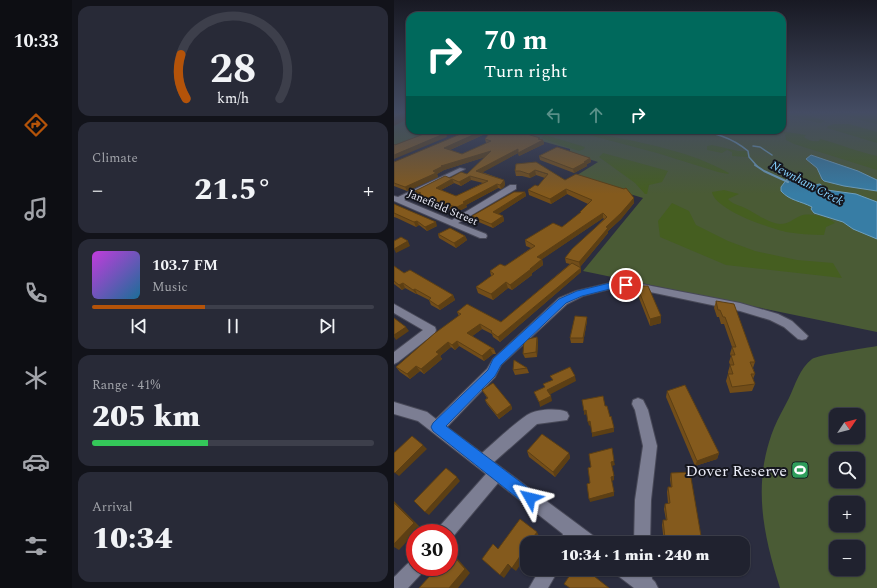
<!DOCTYPE html>
<meta charset="utf-8">
<style>
body{margin:0;font-family:Spectral,serif;background:#282a37;color:#f1f3f6;height:100vh;display:flex;flex-direction:column;font-size:15px;white-space:nowrap}
*{box-sizing:border-box;margin:0}
p{font-size:13px;color:#a2a4aa}
.icon{flex:none;width:22px;height:22px;fill:none;stroke:currentColor;stroke-width:2;stroke-linecap:round;stroke-linejoin:round}
.map{position:relative;flex:1;overflow:hidden}
.panel{display:flex;flex-direction:column;gap:6px;padding:6px;background:#12131a;width:322px}
.panel>*{flex:none}
.top-card{position:absolute;left:12px;top:12px;width:380px;height:122px;border-radius:12px;box-shadow:0 1px 3px #0004,0 0 0 1px #3d3f4b;background:#00695c;color:#fff;overflow:hidden}
.needle{width:26px;rotate:55deg}
.controls{position:absolute;left:435px;top:408px;display:grid;gap:8px}
.controls a{display:grid;place-items:center;width:36px;height:36px;border-radius:8px;background:#20222f;box-shadow:0 1px 3px #0004,0 0 0 1px #3d3f4b;font-size:20px}
.speed{position:absolute;left:12px;top:524px;display:flex;gap:8px;font-size:20px;font-weight:700;text-align:center}
.speed>*{display:grid;place-content:center;width:52px;height:52px;border-radius:50%;background:#20222f;box-shadow:0 1px 3px #0004,0 0 0 1px #3d3f4b;line-height:1}
.speed .limit{border:6px solid #d22;background:#fff;color:#111}
.pin{position:absolute;display:grid;place-items:center;width:34px;height:34px;color:#fff;margin:-17px;border:2px solid #fff;border-radius:50%;box-shadow:0 1px 4px #0007}
.me{position:absolute;width:44px;margin:-22px;rotate:307deg;stroke-linejoin:round;filter:drop-shadow(0 0 3px #0008)}
.turn{display:flex;align-items:center;gap:14px;height:84px;padding:0 12px;font-size:18px}
.turn .icon{width:52px;height:52px;stroke-width:2.5}
.turn b{display:block;font-size:28px;line-height:34px}
.lanes{display:flex;align-items:center;height:38px;padding:0 12px;background:#0003;justify-content:center;gap:20px;direction:ltr}
.lanes .off{opacity:.35}
.big{font-size:30px;font-weight:800;line-height:1.1}
.panel .card{flex:1;display:flex;flex-direction:column;justify-content:center;gap:6px;min-width:0;padding:0 14px;border-radius:12px;background:#282a37}
.panel .dial{align-items:center;gap:0}
.dial svg{height:104px;overflow:visible;fill:none;stroke:#3d3f4b;stroke-width:7;stroke-linecap:round;text-anchor:middle}
.dial text{fill:#f1f3f6;stroke:none}
.song{display:flex;align-items:center;gap:12px}
.cover{width:48px;height:48px;border-radius:6px;background:linear-gradient(135deg,hsl(290 70% 55%),hsl(200 70% 35%))}
.played{height:4px;border-radius:2px;background:linear-gradient(90deg,#b45309 40%,#3d3f4b 40%)}
.keys{display:flex;justify-content:space-around;direction:ltr}
.heat{display:flex;justify-content:space-between;align-items:center;font-size:22px;direction:ltr}
.charge{height:6px;border-radius:3px;background:linear-gradient(90deg,#34c759 41%,#3d3f4b 0)}
.trip{position:absolute;left:126px;top:536px;width:230px;height:40px;border-radius:12px;background:#20222f;box-shadow:0 1px 3px #0004,0 0 0 1px #3d3f4b;font-weight:800;line-height:40px;text-align:center}
main{display:flex;flex:1;min-height:0}
.menu{display:flex;flex-direction:column;width:72px;justify-content:space-around;align-items:center;background:#0d0e13;color:#a2a4aa}
.menu .icon{width:28px;height:28px}
.menu .current{color:#b45309}
.menu b{font-size:18px;color:#f1f3f6}
.map>svg:first-child{display:block}
</style>
<main>
<nav class="menu">
<b>10:33</b>
<svg class="icon current" aria-label="directions" viewBox="0 0 24 24"><path d="M12 3l9 9-9 9-9-9zM9 14v-3h6M13 9l2 2-2 2"/></svg>
<svg class="icon" aria-label="music" viewBox="0 0 24 24"><path d="M9 18V5l10-2v13"/><circle cx="6" cy="18" r="3"/><circle cx="16" cy="16" r="3"/></svg>
<svg class="icon" aria-label="phone" viewBox="0 0 24 24"><path d="M5 4h4l2 5-3 2q2 4 5 5l2-3 5 2v4C11 20 4 13 5 4z"/></svg>
<svg class="icon" aria-label="climate" viewBox="0 0 24 24"><path d="M12 3v18M4 7l16 10M4 17L20 7"/></svg>
<svg class="icon" aria-label="car" viewBox="0 0 24 24"><path d="M5 17H2v-5l4-1 3-4h7l3 4 3 1v5h-3M9 17h6M6 11h13"/><circle cx="7" cy="17" r="2"/><circle cx="17" cy="17" r="2"/></svg>
<svg class="icon" aria-label="filters" viewBox="0 0 24 24"><path d="M4 7h16M4 17h16"/><circle cx="9" cy="7" r="2"/><circle cx="15" cy="17" r="2"/></svg>
</nav>
<section class="panel">
<div class="card dial"><svg viewBox="0 0 100 80">
<path d="M14 69A42 42 0 1 1 86 69"/>
<path d="M14 69A42 42 0 0 1 10 35" stroke="#b45309"/>
<text x="50" y="56" font-size="32" font-weight="700">28</text>
<text x="50" y="72" font-size="11">km/h</text>
</svg></div>
<div class="card"><p>Climate</p>
<div class="heat"><a>−</a><b class="big">21.5°</b><a>+</a></div>
</div>
<div class="card">
<div class="song"><i class="cover"></i><div><b>103.7 FM</b><p>Music</p></div></div>
<div class="played"></div>
<div class="keys"><svg class="icon" aria-label="previous" viewBox="0 0 24 24"><path d="M18 5L8 12l10 7zM5 5v14"/></svg><svg class="icon" aria-label="pause" viewBox="0 0 24 24"><path d="M8 5v14M16 5v14"/></svg><svg class="icon" aria-label="next" viewBox="0 0 24 24"><path d="M6 5l10 7-10 7zM19 5v14"/></svg></div>
</div>
<div class="card"><p>Range · 41%</p><b class="big">205 km</b><div class="charge"></div></div>
<div class="card"><p>Arrival</p><b class="big">10:34</b></div>
</section>
<div class="map">
<svg width="483" height="588" viewBox="0 0 483 588">
<rect width="100%" height="100%" fill="#2b2d3f"/>
<g fill="#4a5b35" fill-rule="evenodd">
<path d="M 0,112 L 16,112 L 16,130 L 41,130 L 0,146 Z"/>
<path d="M 388,112 L 483,112 L 483,332 L 189,271 L 249,198 L 180,177 L 204,162 L 176,153 L 176,149 L 119,133 L 78,132 L 72,130 L 388,130 Z"/>
<path d="M 483,346 L 483,588 L 386,588 C 369,534 358,483 380,428 C 384,418 390,408 395,398 C 401,385 406,368 418,359 C 423,355 473,348 483,346 ZM 442,415 L 464,415 L 464,437 L 442,437 ZM 442,459 L 464,459 L 464,481 L 442,481 ZM 442,503 L 464,503 L 464,525 L 442,525 ZM 442,547 L 464,547 L 464,569 L 442,569 Z"/>
</g>
<g fill="#455e20">
<path d="M 395,112 L 405,112 L 432,121 L 426,123 L 396,117 Z"/>
<path d="M 433,112 L 483,112 L 483,124 Z"/>
<path d="M 440,124 L 455,124 L 483,132 L 483,143 L 433,128 L 434,126 Z"/>
<path d="M 176,130 C 187,130 198,133 209,135 C 251,143 298,152 335,173 L 334,174 L 324,172 L 263,153 Z"/>
<path d="M 386,131 L 412,135 L 410,137 C 415,141 419,142 425,141 L 426,139 C 446,144 464,152 483,156 L 483,170 L 400,144 L 392,140 L 391,134 L 383,132 Z"/>
<path d="M 151,135 L 191,147 L 190,149 L 185,151 L 147,138 Z"/>
<path d="M 318,145 L 344,151 L 352,151 L 354,157 L 338,156 L 338,152 L 333,150 L 328,153 L 313,150 L 313,146 Z"/>
<path d="M 209,153 L 274,171 L 268,182 L 255,185 L 253,194 L 251,194 L 241,183 L 205,157 Z"/>
<path d="M 330,190 L 345,194 L 334,199 C 339,205 346,205 353,209 C 363,214 374,223 386,224 C 395,224 399,219 406,216 C 415,212 434,217 441,223 L 432,227 L 430,235 C 417,235 404,234 392,232 C 375,228 321,210 318,192 Z"/>
<path d="M 278,203 L 295,211 L 302,225 L 334,241 L 361,251 L 403,260 L 439,263 L 448,278 L 332,265 L 266,237 L 264,221 Z"/>
</g>
<g fill="#377da5" stroke="#6d9fbe">
<path d="M 417,155 L 464,171 L 483,180 L 483,191 L 450,186 L 430,181 L 428,179 L 423,168 L 412,159 Z"/>
<path d="M 393,179 L 413,186 L 426,184 L 433,190 L 462,194 L 483,202 L 483,239 L 459,229 L 449,222 L 420,213 L 417,209 L 418,207 C 407,201 396,201 387,191 L 387,187 Z"/>
</g>
<g fill="none" stroke-linecap="round" stroke-linejoin="round">
<g stroke="#6d9fbe" stroke-width="1.5">
<path d="M 298,130 C 319,132 337,137 354,151 L 355,157 L 363,166"/>
<path d="M 359,146 L 366,147 L 378,155"/>
</g>
<path stroke="#6d9fbe" stroke-width="2" d="M 361,165 L 370,171 L 394,182"/>
<defs>
<g id="minor">
<path d="M 66,168 L 71,169 L 10,200 L 58,220 L 116,185 L 122,185 L 122,189 L 64,223 L 92,234 L 93,236 L 92,238 L 86,238 L 0,201 L 0,196 L 4,197 Z"/>
<path d="M 220,282 L 242,283 L 346,303 L 384,314 L 398,321 L 414,336 L 412,339 L 408,340 L 404,339 L 390,327 L 376,320 L 346,311 L 242,289 L 220,288 L 189,296 L 173,304 L 107,365 L 101,377 L 53,427 L 88,453 C 103,440 117,426 133,415 C 143,409 163,408 173,412 L 175,416 L 173,420 L 143,424 L 100,462 L 201,537 L 203,543 L 165,543 L 169,534 L 104,483 L 57,539 L 55,540 L 55,533 L 43,533 L 45,527 L 92,474 L 24,421 L 0,414 L 0,402 L 33,412 L 42,419 L 93,369 L 99,359 L 165,298 L 182,291 Z"/>
<path d="M 0,304 L 41,327 L 42,330 L 41,333 L 4,362 L 0,364 L 0,352 L 29,330 L 0,313 Z"/>
<path d="M 244,398 L 249,400 L 254,410 L 263,446 L 257,500 L 256,543 L 240,543 L 241,500 L 249,446 L 241,410 L 238,404 L 239,400 Z"/>
<path d="M 21,559 L 21,567 L 31,567 L 28,573 L 14,588 L 0,588 L 0,577 C 7,571 13,562 21,559 Z"/>
<path d="M 146,569 L 165,569 L 154,588 L 135,588 Z"/>
<path d="M 220,569 L 257,569 L 258,579 L 261,582 L 264,588 L 240,588 L 223,575 Z"/>
</g>
</defs>
<use href="#minor" stroke="#484958" stroke-width="2"/>
<use href="#minor" fill="#7c7e93" fill-rule="evenodd"/>
</g>
<g fill="#724d19" fill-rule="evenodd">
<path d="M 91,134 L 56,150 L 68,154 L 93,143 L 92,143 L 91,139 L 146,140 L 149,140 L 150,144 L 125,156 L 124,153 L 88,172 L 110,180 L 111,184 L 110,187 L 107,189 L 104,188 L 72,205 L 73,207 L 65,211 L 47,207 L 27,199 L 26,196 L 23,195 L 21,191 L 56,178 L 73,174 L 91,157 L 50,170 L 43,174 L 44,177 L 13,191 L 0,186 L 0,162 ZM 77,180 L 89,183 L 62,196 L 47,190 L 60,183 L 67,186 Z"/>
<path d="M 145,156 L 196,158 L 197,162 L 193,164 L 193,166 L 180,173 L 146,160 Z"/>
<path d="M 122,164 L 171,180 L 240,198 L 240,203 L 227,219 L 214,231 L 214,233 L 186,267 L 187,272 L 106,342 L 99,337 L 98,334 L 88,329 L 78,336 L 100,349 L 102,354 L 99,354 L 90,361 L 65,346 L 61,350 L 57,347 L 46,356 L 48,359 L 30,374 L 26,371 L 16,379 L 6,372 L 2,367 L 65,316 L 63,312 L 107,322 L 176,264 L 172,263 L 171,258 L 210,219 L 209,218 L 148,259 L 149,265 L 138,273 L 138,275 L 118,290 L 114,288 L 99,300 L 84,293 L 82,287 L 97,276 L 96,271 L 111,266 L 137,248 L 132,246 L 131,240 L 168,227 L 186,213 L 186,212 L 194,204 L 173,194 L 157,204 L 135,195 L 134,190 L 144,186 L 151,178 L 142,175 L 136,178 L 128,176 L 122,176 L 121,171 Z"/>
<path d="M 131,192 L 132,196 L 104,214 L 109,216 L 110,221 L 99,228 L 80,220 L 78,216 Z"/>
<path d="M 0,204 L 43,226 L 33,231 L 25,225 L 22,227 L 3,218 L 0,217 Z"/>
<path d="M 44,234 L 71,236 L 73,240 L 62,248 L 45,238 Z"/>
<path d="M 0,266 L 10,273 L 59,295 L 61,300 L 46,310 L 37,305 L 35,300 L 23,294 L 22,294 L 11,288 L 8,290 L 0,284 Z"/>
<path d="M 243,286 L 267,316 L 267,323 L 256,326 L 243,293 Z"/>
<path d="M 322,301 L 361,362 L 359,368 L 361,374 L 359,379 L 361,384 L 358,391 L 336,393 L 332,381 L 334,374 L 334,372 L 336,365 L 335,362 L 337,356 L 336,354 L 338,347 L 330,324 L 327,324 L 325,317 L 323,317 L 320,308 Z"/>
<path d="M 193,321 L 189,343 L 177,343 L 176,338 Z"/>
<path d="M 143,337 L 144,342 L 143,357 L 131,358 L 129,354 Z"/>
<path d="M 133,368 L 135,373 L 121,375 L 119,370 Z"/>
<path d="M 88,390 L 117,405 L 118,409 L 105,419 L 93,404 L 91,400 L 93,398 Z"/>
<path d="M 273,391 L 325,453 L 323,459 L 301,466 L 272,397 Z"/>
<path d="M 133,451 L 175,453 L 176,458 L 161,477 L 135,457 Z"/>
<path d="M 277,473 L 307,536 L 305,540 L 270,543 L 268,525 L 269,520 L 272,520 L 270,509 L 271,504 L 274,504 L 273,492 L 274,487 L 277,487 L 276,479 Z"/>
</g>
<g fill="#5c3f14">
<path d="M 13,112 L 16,112 L 16,118 L 0,126 L 0,118 Z"/>
<path d="M 90,130 L 91,134 L 51,152 L 50,148 Z"/>
<path d="M 52,133 L 53,137 L 0,159 L 0,155 Z"/>
<path d="M 149,140 L 150,144 L 125,156 L 124,153 L 84,175 L 82,171 L 124,149 Z"/>
<path d="M 97,151 L 98,155 L 50,170 L 43,174 L 44,177 L 13,191 L 11,187 L 47,166 Z"/>
<path d="M 196,158 L 197,162 L 193,164 L 193,166 L 180,173 L 179,169 Z"/>
<path d="M 141,170 L 142,175 L 136,178 L 135,174 Z"/>
<path d="M 76,176 L 77,180 L 67,186 L 65,182 Z"/>
<path d="M 58,179 L 60,183 L 43,192 L 42,188 Z"/>
<path d="M 110,180 L 111,184 L 110,187 L 107,189 L 106,185 Z"/>
<path d="M 103,184 L 104,188 L 72,205 L 73,207 L 65,211 L 63,207 L 69,202 Z"/>
<path d="M 172,189 L 173,194 L 157,204 L 156,199 Z"/>
<path d="M 131,192 L 132,196 L 100,217 L 99,212 Z"/>
<path d="M 240,198 L 240,203 L 227,219 L 214,231 L 214,233 L 186,267 L 185,262 L 212,227 Z"/>
<path d="M 209,213 L 209,218 L 144,262 L 143,257 Z"/>
<path d="M 109,216 L 110,221 L 99,228 L 97,224 Z"/>
<path d="M 23,221 L 25,225 L 22,227 L 20,222 Z"/>
<path d="M 42,222 L 43,226 L 33,231 L 31,227 Z"/>
<path d="M 71,236 L 73,240 L 62,248 L 60,243 Z"/>
<path d="M 14,241 L 16,246 L 2,253 L 0,249 Z"/>
<path d="M 148,259 L 149,265 L 138,273 L 138,275 L 118,290 L 116,285 Z"/>
<path d="M 187,268 L 187,272 L 106,342 L 104,337 Z"/>
<path d="M 112,282 L 114,288 L 99,300 L 97,294 Z"/>
<path d="M 9,283 L 11,288 L 8,290 L 5,285 Z"/>
<path d="M 21,289 L 23,294 L 22,294 L 19,290 Z"/>
<path d="M 59,295 L 61,300 L 46,310 L 44,306 Z"/>
<path d="M 267,316 L 267,323 L 256,326 L 256,319 Z"/>
<path d="M 193,317 L 193,321 L 189,343 L 189,338 Z"/>
<path d="M 86,324 L 88,329 L 76,338 L 73,333 Z"/>
<path d="M 12,327 L 15,331 L 2,340 L 0,337 L 0,335 Z"/>
<path d="M 143,337 L 144,342 L 143,357 L 142,352 Z"/>
<path d="M 63,341 L 65,346 L 61,350 L 58,345 Z"/>
<path d="M 54,342 L 57,347 L 46,356 L 48,359 L 30,374 L 27,369 L 42,352 Z"/>
<path d="M 96,349 L 99,354 L 90,361 L 88,356 Z"/>
<path d="M 22,366 L 26,371 L 16,379 L 13,374 Z"/>
<path d="M 181,376 L 182,381 L 155,395 L 153,390 Z"/>
<path d="M 157,396 L 158,401 L 146,407 L 145,402 Z"/>
<path d="M 117,405 L 118,409 L 105,419 L 103,415 Z"/>
<path d="M 192,410 L 193,414 L 190,415 L 190,411 Z"/>
<path d="M 196,421 L 196,425 L 195,426 L 194,422 Z"/>
<path d="M 220,428 L 220,432 L 198,437 L 198,433 Z"/>
<path d="M 29,445 L 33,449 L 5,476 L 1,473 Z"/>
<path d="M 175,453 L 176,458 L 161,477 L 159,472 Z"/>
<path d="M 325,453 L 323,459 L 301,466 L 303,461 Z"/>
<path d="M 220,461 L 221,465 L 218,466 L 217,462 Z"/>
<path d="M 220,476 L 220,480 L 218,481 L 217,477 Z"/>
<path d="M 63,477 L 66,481 L 35,515 L 31,512 Z"/>
<path d="M 220,492 L 220,496 L 196,502 L 195,499 Z"/>
<path d="M 0,501 L 26,527 L 5,550 L 0,547 Z"/>
<path d="M 143,532 L 145,536 L 141,543 L 135,543 Z"/>
<path d="M 133,546 L 133,555 L 122,571 L 118,568 Z"/>
<path d="M 57,553 L 62,557 L 76,573 L 64,588 L 55,588 Z"/>
<path d="M 114,564 L 117,568 L 110,578 L 106,575 Z"/>
</g>
<g fill="#845a1d" stroke="#5c3f14" fill-rule="evenodd">
<path d="M 0,112 L 13,112 L 0,118 Z"/>
<path d="M 40,130 L 52,133 L 0,155 L 0,144 L 1,145 Z"/>
<path d="M 76,130 L 90,130 L 50,148 L 68,154 L 97,141 L 91,139 L 98,130 L 116,130 L 130,133 L 146,138 L 144,139 L 149,140 L 124,153 L 124,149 L 82,171 L 110,180 L 108,183 L 106,185 L 103,184 L 69,202 L 71,203 L 63,207 L 45,203 L 25,194 L 27,193 L 21,191 L 51,176 L 56,178 L 67,172 L 73,174 L 97,151 L 47,166 L 49,166 L 39,171 L 42,173 L 11,187 L 0,183 L 0,162 ZM 76,176 L 94,181 L 62,196 L 42,188 L 58,179 L 65,182 Z"/>
<path d="M 163,147 L 196,158 L 190,162 L 192,162 L 179,169 L 145,156 Z"/>
<path d="M 142,162 L 171,180 L 182,174 L 230,189 L 232,188 L 240,198 L 227,213 L 212,227 L 214,228 L 185,262 L 171,258 L 178,249 L 213,217 L 209,213 L 143,257 L 148,259 L 136,269 L 137,269 L 116,285 L 112,282 L 97,294 L 82,287 L 100,274 L 96,271 L 106,264 L 111,266 L 141,246 L 131,240 L 159,223 L 168,227 L 187,212 L 186,212 L 198,200 L 172,189 L 156,199 L 134,190 L 141,185 L 144,186 L 154,174 L 141,170 L 135,174 L 126,171 L 121,171 L 122,164 Z"/>
<path d="M 120,192 L 131,192 L 99,212 L 109,216 L 97,224 L 78,216 Z"/>
<path d="M 0,204 L 42,222 L 31,227 L 23,221 L 20,222 L 0,213 Z"/>
<path d="M 56,228 L 71,236 L 60,243 L 44,234 Z"/>
<path d="M 7,237 L 14,241 L 0,249 L 0,241 Z"/>
<path d="M 178,263 L 187,268 L 104,337 L 97,332 L 98,331 L 86,324 L 73,333 L 100,349 L 96,349 L 88,356 L 63,341 L 58,345 L 54,342 L 42,352 L 45,354 L 27,369 L 22,366 L 13,374 L 2,367 L 41,333 L 67,314 L 63,312 L 73,304 L 107,322 Z"/>
<path d="M 0,266 L 10,273 L 16,270 L 59,295 L 44,306 L 35,300 L 37,298 L 21,289 L 19,290 L 9,283 L 5,285 L 0,281 Z"/>
<path d="M 243,286 L 254,286 L 267,316 L 256,319 Z"/>
<path d="M 322,301 L 340,304 L 361,362 L 356,362 L 361,374 L 357,374 L 361,384 L 338,387 L 334,374 L 339,374 L 336,365 L 340,365 L 337,355 L 341,355 L 338,347 L 342,347 L 331,317 L 329,317 L 326,310 L 324,310 Z"/>
<path d="M 181,316 L 193,317 L 189,338 L 176,338 Z"/>
<path d="M 0,318 L 12,327 L 0,335 Z"/>
<path d="M 143,337 L 142,352 L 129,354 L 130,340 Z"/>
<path d="M 120,360 L 133,368 L 119,370 Z"/>
<path d="M 176,367 L 181,376 L 153,390 L 157,396 L 145,402 L 140,392 L 151,387 L 149,384 L 159,380 L 156,376 Z"/>
<path d="M 99,383 L 117,405 L 103,415 L 91,400 L 94,398 L 88,390 Z"/>
<path d="M 291,385 L 325,453 L 303,461 L 273,391 Z"/>
<path d="M 209,396 L 211,406 L 213,406 L 216,417 L 217,416 L 220,428 L 198,433 L 196,421 L 194,422 L 192,410 L 190,411 L 188,400 Z"/>
<path d="M 148,434 L 175,453 L 159,472 L 133,451 Z"/>
<path d="M 18,436 L 29,445 L 1,473 L 0,472 L 0,453 Z"/>
<path d="M 218,448 L 220,461 L 217,462 L 220,476 L 217,477 L 220,492 L 195,499 L 193,484 L 196,483 L 194,468 L 197,467 L 195,454 Z"/>
<path d="M 52,468 L 63,477 L 31,512 L 20,501 Z"/>
<path d="M 296,472 L 307,536 L 271,538 L 269,520 L 273,520 L 271,504 L 276,503 L 274,487 L 278,487 L 277,473 Z"/>
<path d="M 0,503 L 20,523 L 0,544 Z"/>
<path d="M 126,519 L 143,532 L 135,543 L 133,543 L 133,546 L 118,568 L 114,564 L 106,575 L 88,559 L 99,544 L 104,549 Z"/>
<path d="M 57,553 L 71,569 L 55,588 L 25,588 L 44,567 L 55,567 L 55,555 Z"/>
<path d="M 180,569 L 191,569 L 215,588 L 176,588 L 170,584 Z"/>
</g>
<linearGradient id="sky" x2="0" y2="1"><stop stop-color="#181923"/><stop offset="0.58" stop-color="#444c63"/><stop offset="1" stop-color="#444c63" stop-opacity="0"/></linearGradient>
<rect width="483" height="194" fill="url(#sky)"/>
<path fill="#1a73e8" stroke="#114b97" d="M 220,282 L 232,282 L 237,285 L 232,288 L 220,288 L 188,296 L 172,303 L 107,365 L 101,376 L 52,426 L 141,493 L 143,498 L 141,504 L 136,506 L 131,504 L 39,431 L 37,427 L 39,423 L 94,370 L 99,359 L 165,299 L 183,291 Z"/>
<defs>
<symbol id="stadium-square" viewBox="-11 -11 22 22"><rect x="-9" y="-9" width="18" height="18" rx="4" fill="#2e9e5b" stroke="#15161e"/><path d="M0-5a6.5 5 0 1 0 0 10a6.5 5 0 1 0 0-10ZM-3.5-1.8h7v3.6h-7Z" fill="#fff"/></symbol>
</defs>
<g fill-rule="evenodd">
<use href="#stadium-square" x="396" y="460" width="20" height="20"/>
</g>
<g text-anchor="middle" stroke-width="4" stroke-linejoin="round" paint-order="stroke">
<g font-size="11" fill="#ecedf9" stroke="#15161e">
<text transform="translate(49 207) rotate(23)" y="4">Janefield Street</text>
</g>
<g font-size="12" font-style="italic" fill="#85d0fd" stroke="#15161e">
<text transform="translate(413 183) rotate(28)" y="4">Newnham Creek</text>
</g>
<g font-size="16" fill="#ecedf9" stroke="#15161e" text-anchor="end">
<text x="393" y="476">Dover Reserve</text>
</g>
</g>
</svg>
<div class="controls">
<a><svg class="needle" viewBox="-14 -14 28 28"><path d="M0-13l5 13h-10z" fill="#e53935"/><path d="M0 13l5-13h-10z" fill="#a2a4aa"/></svg></a>
<a><svg class="icon" aria-label="search" viewBox="0 0 24 24"><circle cx="10" cy="10" r="6"/><path d="M15 15l6 6"/></svg></a>
<a>+</a>
<a>−</a>
</div>
<div class="speed"><div class="limit">30</div></div>
<div class="pin" style="left:232px;top:285px;background:#d93025"><svg class="icon" aria-label="arrive" viewBox="0 0 24 24"><path d="M6 21V4h12l-3 4 3 4H6"/></svg></div>
<svg class="me" style="left:136px;top:498px" viewBox="-20 -20 40 40"><path d="M0-17L14 15 0 8-14 15z" fill="#1a73e8" stroke="#fff" stroke-width="4"/></svg>
<div class="trip">10:34 · 1 min · 240 m</div>
<div class="top-card">
<div class="turn"><svg class="icon" aria-label="right" viewBox="0 0 24 24"><path d="M7 20v-9h11M14 6l5 5-5 5"/></svg><div><b>70 m</b>Turn right</div></div>
<div class="lanes"><svg class="icon off" aria-label="left" viewBox="0 0 24 24"><path d="M17 20v-9H6M10 6l-5 5 5 5"/></svg><svg class="icon off" aria-label="ahead" viewBox="0 0 24 24"><path d="M12 20V5M6 11l6-6 6 6"/></svg><svg class="icon" aria-label="right" viewBox="0 0 24 24"><path d="M7 20v-9h11M14 6l5 5-5 5"/></svg></div>
</div>
</div>
</main>
